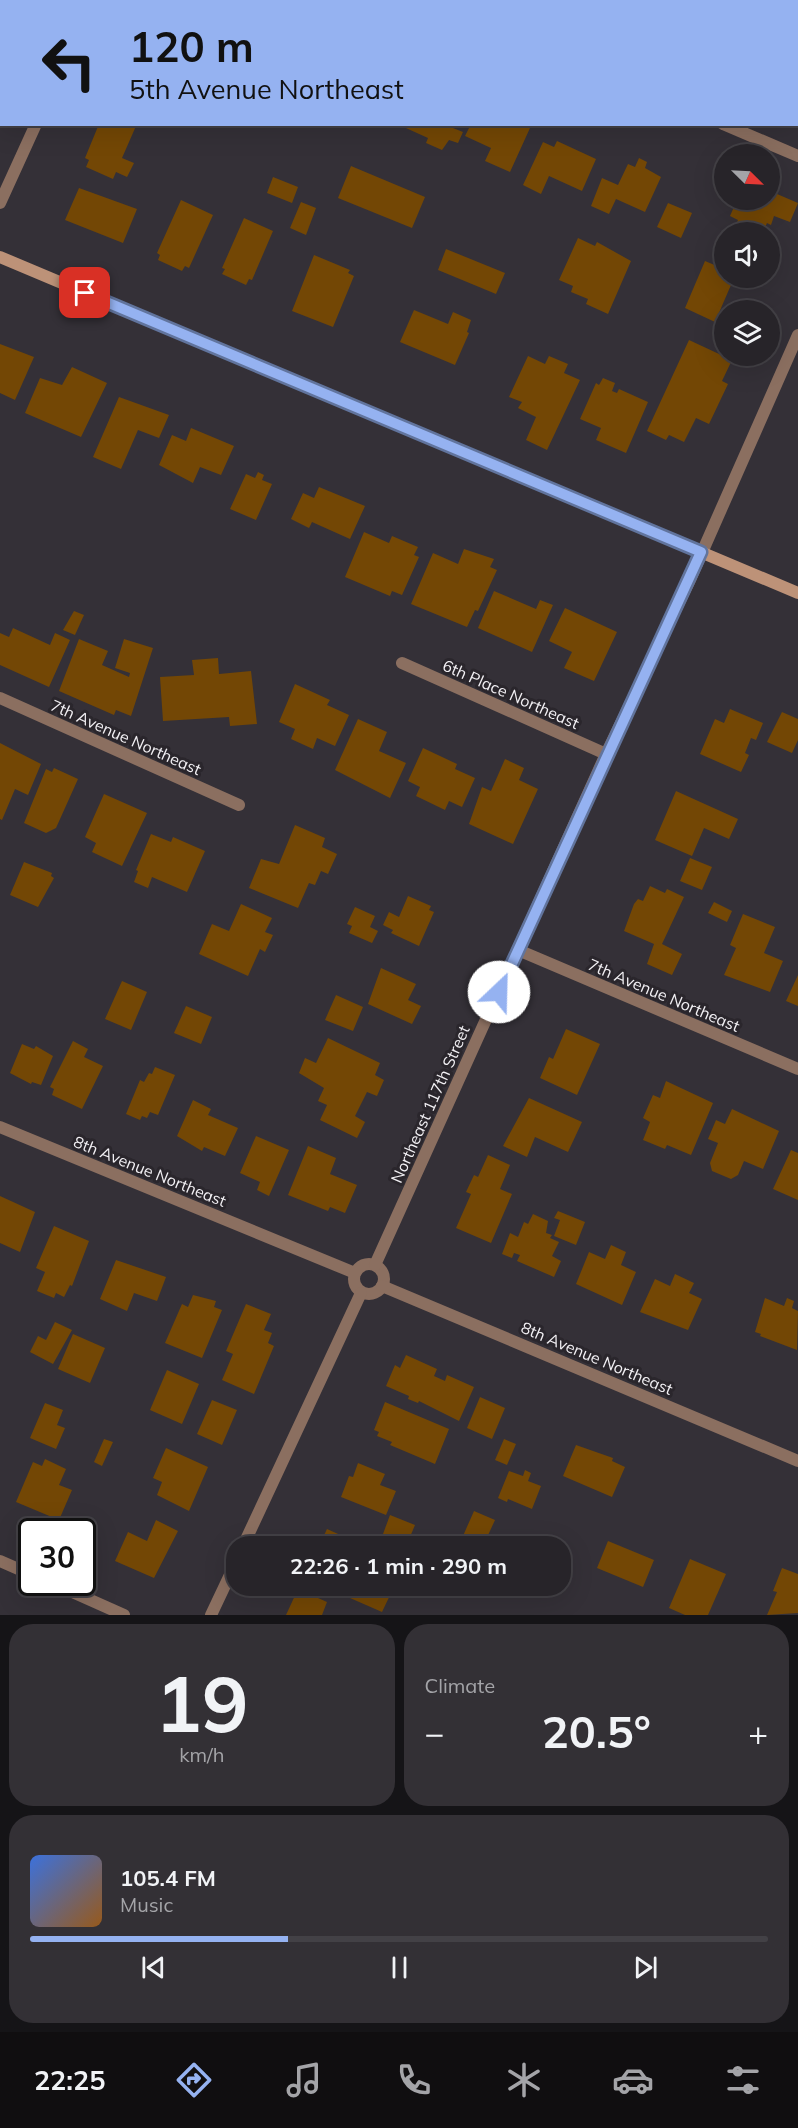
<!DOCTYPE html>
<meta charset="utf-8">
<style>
body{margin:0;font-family:Mulish,sans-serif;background:#333035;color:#f1f3f6;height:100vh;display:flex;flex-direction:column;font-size:22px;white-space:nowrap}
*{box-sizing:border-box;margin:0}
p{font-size:20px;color:#a4a4a8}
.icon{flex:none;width:33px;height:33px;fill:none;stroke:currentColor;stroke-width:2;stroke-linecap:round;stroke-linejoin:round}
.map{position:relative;height:1615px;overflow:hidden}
.side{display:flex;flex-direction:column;gap:9px;padding:9px;background:#151417;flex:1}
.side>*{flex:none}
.top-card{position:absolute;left:0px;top:0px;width:798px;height:126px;box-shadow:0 6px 24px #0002,0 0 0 2px #434146;background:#95b2f1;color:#111;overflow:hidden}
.needle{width:39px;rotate:114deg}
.fabs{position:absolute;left:714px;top:144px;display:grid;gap:12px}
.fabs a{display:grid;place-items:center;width:66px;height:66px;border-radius:50%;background:#272429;box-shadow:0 6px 24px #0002,0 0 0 2px #434146;font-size:30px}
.speed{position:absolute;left:18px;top:1518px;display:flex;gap:12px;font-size:30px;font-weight:700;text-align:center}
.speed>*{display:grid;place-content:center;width:78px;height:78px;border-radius:50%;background:#272429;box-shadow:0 6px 24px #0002,0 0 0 2px #434146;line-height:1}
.speed .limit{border:3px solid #111;border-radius:9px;background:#fff;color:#111}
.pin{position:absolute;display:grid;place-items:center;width:51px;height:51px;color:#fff;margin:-26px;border-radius:12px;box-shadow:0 3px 9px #0006}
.me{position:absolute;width:66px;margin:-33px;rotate:24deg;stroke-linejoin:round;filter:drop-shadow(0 0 4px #0008)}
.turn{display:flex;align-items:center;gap:21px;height:126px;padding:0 30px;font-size:27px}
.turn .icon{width:78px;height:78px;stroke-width:2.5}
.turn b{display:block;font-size:42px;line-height:51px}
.big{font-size:45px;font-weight:700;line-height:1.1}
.side .tile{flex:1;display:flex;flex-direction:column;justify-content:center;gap:9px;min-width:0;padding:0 21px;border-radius:24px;background:#333035}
.side .dial{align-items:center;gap:0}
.dial b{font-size:78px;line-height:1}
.song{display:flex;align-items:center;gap:18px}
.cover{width:72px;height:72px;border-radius:9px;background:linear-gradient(135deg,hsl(220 70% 55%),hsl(30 70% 35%))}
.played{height:6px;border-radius:3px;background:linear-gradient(90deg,#95b2f1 35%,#434146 35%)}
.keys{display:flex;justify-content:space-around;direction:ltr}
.heat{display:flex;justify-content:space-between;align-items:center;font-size:33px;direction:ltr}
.side .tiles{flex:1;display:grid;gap:9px;grid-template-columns:1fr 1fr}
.tile:last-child{grid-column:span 2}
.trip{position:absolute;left:226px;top:1536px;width:345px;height:60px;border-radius:24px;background:#272429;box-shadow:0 6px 24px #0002,0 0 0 2px #434146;font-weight:700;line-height:60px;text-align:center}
.menu{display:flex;height:96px;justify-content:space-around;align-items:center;background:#100e10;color:#a4a4a8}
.menu .icon{width:42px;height:42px}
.menu .on{color:#95b2f1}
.menu b{font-size:27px;color:#f1f3f6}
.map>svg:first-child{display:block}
</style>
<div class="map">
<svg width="798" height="1615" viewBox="0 0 798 1615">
<rect width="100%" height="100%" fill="#343037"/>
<g fill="#734705">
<path d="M 99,124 L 136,126 L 122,158 L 134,163 L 127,177 L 116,172 L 113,179 L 86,167 L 89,160 L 85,158 Z"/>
<path d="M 397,124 L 454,124 L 453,128 L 463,132 L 458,143 L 449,140 L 442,150 L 426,143 L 428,138 Z"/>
<path d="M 471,124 L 523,124 L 530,128 L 510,172 L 485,161 L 491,148 L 465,136 Z"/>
<path d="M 557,141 L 596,159 L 582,191 L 549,176 L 541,194 L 523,185 L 543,142 L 554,147 Z"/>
<path d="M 639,158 L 647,162 L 645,168 L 661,177 L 645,212 L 616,199 L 609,214 L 591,206 L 602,178 L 618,185 L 628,164 L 635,167 Z"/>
<path d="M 351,166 L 425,197 L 412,228 L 338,198 Z"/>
<path d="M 273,177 L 298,187 L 292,203 L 267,193 Z"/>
<path d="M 79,188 L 137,209 L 123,243 L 65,220 Z"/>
<path d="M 770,191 L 798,203 L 790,222 L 774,216 L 771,225 L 767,223 L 763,232 L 748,232 L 735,227 L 738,220 L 730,216 L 737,200 L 770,200 Z"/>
<path d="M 181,200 L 213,215 L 189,268 L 185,266 L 182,271 L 158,260 L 160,255 L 157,253 Z"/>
<path d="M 301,202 L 316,208 L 306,235 L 290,228 Z"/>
<path d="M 668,203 L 692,213 L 681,238 L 657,227 Z"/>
<path d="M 244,218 L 273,231 L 252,280 L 249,279 L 246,285 L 222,274 L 225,269 L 222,268 Z"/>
<path d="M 578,238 L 595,246 L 597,242 L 631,261 L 608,314 L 586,304 L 588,299 L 571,292 L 573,286 L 559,280 Z"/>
<path d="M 446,249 L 505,273 L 496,294 L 438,270 Z"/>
<path d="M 314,255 L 350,270 L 348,273 L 354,276 L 333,327 L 292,311 Z"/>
<path d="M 705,261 L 724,269 L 724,278 L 734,278 L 715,322 L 685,308 Z"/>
<path d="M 414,310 L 448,324 L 453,312 L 471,320 L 467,332 L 469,333 L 455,365 L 400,342 Z"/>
<path d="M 689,340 L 732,360 L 722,381 L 728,384 L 709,424 L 696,418 L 684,442 L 669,435 L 666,440 L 647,431 Z"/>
<path d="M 0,344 L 34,357 L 15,400 L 0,393 Z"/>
<path d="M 528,356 L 545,364 L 549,356 L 568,364 L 564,373 L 580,380 L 547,450 L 526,440 L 536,417 L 518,408 L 522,402 L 509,397 Z"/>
<path d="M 72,367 L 107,383 L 81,437 L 25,413 L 40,378 L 62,385 Z"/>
<path d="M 603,378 L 615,383 L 612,391 L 617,393 L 619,389 L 648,402 L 626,453 L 596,440 L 601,428 L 580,419 L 596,383 L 599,385 Z"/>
<path d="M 119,397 L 169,415 L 159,438 L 138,430 L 121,469 L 93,457 Z"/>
<path d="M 191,428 L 234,446 L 221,475 L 200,467 L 193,483 L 159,465 L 172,435 L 186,441 Z"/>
<path d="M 258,472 L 264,475 L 262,480 L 272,484 L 256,520 L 230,509 L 246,474 L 255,478 Z"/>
<path d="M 319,487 L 365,506 L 350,539 L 312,522 L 309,528 L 291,519 L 303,493 L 314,498 Z"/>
<path d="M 364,532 L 389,543 L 392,536 L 418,547 L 414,555 L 419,557 L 402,595 L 392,591 L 390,596 L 345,577 Z"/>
<path d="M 464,549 L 494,559 L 490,567 L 497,570 L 478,611 L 475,610 L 467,627 L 411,604 L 433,553 L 458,564 Z"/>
<path d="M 494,591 L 536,609 L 540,600 L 553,605 L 532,652 L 478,628 Z"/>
<path d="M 565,608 L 617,632 L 594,681 L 564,668 L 572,652 L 549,641 Z"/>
<path d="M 74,611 L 84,615 L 75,635 L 63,630 Z"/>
<path d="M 13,628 L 50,645 L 55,633 L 70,640 L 49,687 L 0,665 L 0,633 L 9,637 Z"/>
<path d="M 79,639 L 108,651 L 102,665 L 129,677 L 130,673 L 115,668 L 124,639 L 153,648 L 131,716 L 116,710 L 114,715 L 59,691 Z"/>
<path d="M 218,658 L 219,674 L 251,671 L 257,724 L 230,726 L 229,717 L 163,721 L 160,677 L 194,675 L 192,660 Z"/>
<path d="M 295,684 L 330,700 L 327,705 L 349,715 L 335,746 L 317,738 L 313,749 L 291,739 L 295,729 L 279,722 Z"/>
<path d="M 730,709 L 763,723 L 756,740 L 751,738 L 745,753 L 749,755 L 741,772 L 700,754 L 715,719 L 724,723 Z"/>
<path d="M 782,712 L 798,719 L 798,740 L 792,753 L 767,742 Z"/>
<path d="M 358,719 L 387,732 L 379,751 L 406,763 L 390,798 L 335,770 Z"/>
<path d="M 0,743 L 41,764 L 28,795 L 15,789 L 2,820 L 0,819 Z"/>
<path d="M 423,748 L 457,764 L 455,769 L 475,778 L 462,807 L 449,801 L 445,810 L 416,796 L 420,787 L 408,781 Z"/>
<path d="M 505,759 L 524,768 L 519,780 L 538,789 L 513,844 L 469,824 L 482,787 L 491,791 Z"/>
<path d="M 54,768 L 78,779 L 56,828 L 46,833 L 24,823 L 46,769 L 52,772 Z"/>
<path d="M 676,791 L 738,819 L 729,839 L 704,828 L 692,856 L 655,840 Z"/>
<path d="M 104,794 L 147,813 L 122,866 L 92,852 L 96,843 L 85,837 Z"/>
<path d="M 295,825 L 325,838 L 322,847 L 337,854 L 328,874 L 321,871 L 315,885 L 309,883 L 298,908 L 249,888 L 261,859 L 279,864 Z"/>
<path d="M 151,834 L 171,842 L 173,837 L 205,851 L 187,892 L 152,877 L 148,888 L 134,882 L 138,871 L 136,870 Z"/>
<path d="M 690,858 L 712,867 L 702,890 L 680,881 Z"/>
<path d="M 24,862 L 52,873 L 51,876 L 54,878 L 38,907 L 10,895 Z"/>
<path d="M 650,886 L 665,893 L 667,889 L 684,897 L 662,944 L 682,954 L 672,975 L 647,964 L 654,944 L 624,931 L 634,904 L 638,899 L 643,901 Z"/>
<path d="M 408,896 L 431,906 L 429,910 L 434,912 L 419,946 L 391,933 L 393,930 L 383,925 L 389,912 L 399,917 Z"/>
<path d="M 714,902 L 732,911 L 727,922 L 708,913 Z"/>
<path d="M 241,904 L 272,918 L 265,932 L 273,935 L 265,952 L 260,949 L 248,976 L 199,954 L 212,924 L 229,931 Z"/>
<path d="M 355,907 L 375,916 L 370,927 L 378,931 L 372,943 L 349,933 L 352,926 L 347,924 Z"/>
<path d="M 743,914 L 775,927 L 764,953 L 783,961 L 770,992 L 724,975 L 736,948 L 730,945 Z"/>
<path d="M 381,968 L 416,984 L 408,1000 L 421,1006 L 412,1024 L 368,1004 Z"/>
<path d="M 798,975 L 798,1006 L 786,1001 Z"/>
<path d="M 122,981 L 147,992 L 131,1030 L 105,1019 Z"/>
<path d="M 336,995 L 363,1007 L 353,1031 L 325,1020 Z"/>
<path d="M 186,1006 L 212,1017 L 201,1044 L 174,1033 Z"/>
<path d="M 566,1029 L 600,1044 L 577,1095 L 540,1078 L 549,1057 L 553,1059 Z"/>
<path d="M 328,1038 L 380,1063 L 375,1075 L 384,1080 L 377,1096 L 367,1092 L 355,1116 L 365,1122 L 357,1138 L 320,1120 L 327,1105 L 318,1101 L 324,1088 L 299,1073 L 305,1058 L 316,1063 Z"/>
<path d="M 73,1041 L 88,1049 L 84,1057 L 103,1066 L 82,1109 L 52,1095 L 54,1089 L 50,1087 Z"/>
<path d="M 22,1044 L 34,1049 L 36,1046 L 53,1056 L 41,1085 L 32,1082 L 31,1084 L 10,1073 Z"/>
<path d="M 155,1067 L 175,1075 L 158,1115 L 150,1112 L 147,1118 L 142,1116 L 140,1120 L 126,1114 L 140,1080 L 144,1082 L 149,1073 L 152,1074 Z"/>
<path d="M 666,1081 L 713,1103 L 691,1155 L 667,1145 L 665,1149 L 643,1140 L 650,1122 L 643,1118 L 653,1095 L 660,1098 Z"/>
<path d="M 529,1098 L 582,1122 L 568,1152 L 535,1137 L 527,1157 L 503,1146 Z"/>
<path d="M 193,1100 L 211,1109 L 208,1115 L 238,1128 L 225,1156 L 204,1147 L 202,1151 L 177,1136 Z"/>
<path d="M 732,1109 L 779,1131 L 763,1169 L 744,1161 L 738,1175 L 731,1179 L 712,1171 L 710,1163 L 718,1143 L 708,1139 L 716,1120 L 725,1124 Z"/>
<path d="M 256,1136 L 289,1150 L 269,1196 L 257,1190 L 260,1182 L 240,1173 Z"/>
<path d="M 308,1146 L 336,1158 L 330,1174 L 357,1185 L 345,1213 L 330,1207 L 328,1211 L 288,1195 Z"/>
<path d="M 791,1150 L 798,1153 L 798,1200 L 773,1189 Z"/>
<path d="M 488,1155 L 510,1165 L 500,1189 L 512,1194 L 491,1243 L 456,1228 L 471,1194 L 466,1192 L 474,1175 L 478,1177 Z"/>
<path d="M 0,1196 L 35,1212 L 20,1252 L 0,1243 Z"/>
<path d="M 558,1211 L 585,1222 L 576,1245 L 554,1236 L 560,1220 L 554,1218 Z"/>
<path d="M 533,1214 L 548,1221 L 546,1233 L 552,1235 L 550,1238 L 559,1242 L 552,1256 L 561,1261 L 554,1277 L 517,1261 L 520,1255 L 514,1253 L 512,1258 L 502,1254 L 510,1233 L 518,1237 L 524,1222 L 528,1224 Z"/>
<path d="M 54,1226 L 89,1241 L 72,1286 L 70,1285 L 64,1297 L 56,1293 L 54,1298 L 37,1291 L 45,1272 L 36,1268 Z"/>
<path d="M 611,1245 L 626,1252 L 621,1265 L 636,1272 L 622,1305 L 576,1284 L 589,1252 L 605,1259 Z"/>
<path d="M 116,1260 L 166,1277 L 157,1301 L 134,1293 L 127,1311 L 100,1299 Z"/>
<path d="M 675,1274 L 694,1283 L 689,1293 L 702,1299 L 688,1330 L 640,1312 L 655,1279 L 670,1286 Z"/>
<path d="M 193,1295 L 216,1301 L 214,1307 L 222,1310 L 202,1358 L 165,1343 L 182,1304 L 188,1307 Z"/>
<path d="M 765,1298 L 784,1306 L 787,1298 L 794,1301 L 792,1308 L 798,1311 L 797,1350 L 760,1336 L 761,1334 L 755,1332 Z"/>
<path d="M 246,1304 L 271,1314 L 264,1330 L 272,1333 L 268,1343 L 274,1346 L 254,1394 L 222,1380 L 233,1354 L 226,1351 Z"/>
<path d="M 55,1322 L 72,1330 L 53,1364 L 30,1352 L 38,1336 L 46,1340 Z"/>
<path d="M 73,1334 L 105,1348 L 90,1383 L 58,1369 Z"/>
<path d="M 406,1355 L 437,1369 L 434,1376 L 445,1381 L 447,1375 L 474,1387 L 459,1421 L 419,1401 L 418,1403 L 408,1399 L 409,1396 L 386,1386 L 395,1365 L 400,1368 Z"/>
<path d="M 167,1370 L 199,1384 L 182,1424 L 150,1410 Z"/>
<path d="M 480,1397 L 505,1408 L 492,1439 L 467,1428 Z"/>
<path d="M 212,1400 L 237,1410 L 222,1445 L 197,1434 Z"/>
<path d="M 385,1402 L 449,1429 L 435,1464 L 390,1445 L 392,1442 L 377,1436 L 379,1432 L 374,1430 Z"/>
<path d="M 45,1403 L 63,1410 L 57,1425 L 65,1428 L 56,1449 L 30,1438 Z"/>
<path d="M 104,1439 L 113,1442 L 102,1466 L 94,1462 Z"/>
<path d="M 504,1439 L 516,1444 L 507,1465 L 495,1460 Z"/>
<path d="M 576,1445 L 613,1458 L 612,1461 L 625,1467 L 612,1497 L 563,1476 Z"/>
<path d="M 166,1448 L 208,1467 L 189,1511 L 157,1495 L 162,1482 L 153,1478 Z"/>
<path d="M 45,1459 L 66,1469 L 59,1485 L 72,1490 L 59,1520 L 16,1502 L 33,1462 L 42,1466 Z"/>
<path d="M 358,1463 L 385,1474 L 380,1485 L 396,1491 L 386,1515 L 341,1497 L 349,1476 L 353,1477 Z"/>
<path d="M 525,1470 L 531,1473 L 528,1481 L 541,1486 L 532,1509 L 508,1499 L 507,1502 L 498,1498 L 509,1471 L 523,1476 Z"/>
<path d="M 474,1511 L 495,1520 L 484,1544 L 463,1536 Z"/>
<path d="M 390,1515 L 415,1525 L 407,1544 L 383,1534 Z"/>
<path d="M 156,1520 L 178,1531 L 154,1578 L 115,1561 L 128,1532 L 147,1541 Z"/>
<path d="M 327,1529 L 356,1542 L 354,1546 L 319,1546 Z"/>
<path d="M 608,1541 L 654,1560 L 643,1587 L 597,1568 Z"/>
<path d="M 690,1559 L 726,1574 L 708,1615 L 685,1615 L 669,1608 Z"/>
<path d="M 782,1568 L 798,1574 L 798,1613 L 767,1615 L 777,1592 L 773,1591 Z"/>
<path d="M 343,1586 L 385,1586 L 393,1589 L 382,1612 L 350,1598 L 354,1590 Z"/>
<path d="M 298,1589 L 327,1602 L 322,1615 L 286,1615 Z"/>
</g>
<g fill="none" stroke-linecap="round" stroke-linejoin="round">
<g stroke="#8b6f60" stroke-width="12">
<path d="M 427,0 L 430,2"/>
<path d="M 92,2 L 93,0"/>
<path d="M 723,124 L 798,156"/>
<path d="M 0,203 L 36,124"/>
<path d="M 402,663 L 606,754"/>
<path d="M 0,698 L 239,805"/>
<path d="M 518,950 L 798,1069"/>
<path d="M 0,1127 L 355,1273"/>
<circle cx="369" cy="1279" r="15"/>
<path d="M 375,1265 L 606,754 L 689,582 L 798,335"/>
<path d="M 382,1286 L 798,1461"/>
<path d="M 243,1546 L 361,1293"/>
<path d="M 0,1561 L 32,1575"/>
<path d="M 50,1582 L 124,1615"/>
<path d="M 211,1615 L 237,1560"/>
</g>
<path stroke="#bd9278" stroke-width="12" d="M 0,257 L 798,593"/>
</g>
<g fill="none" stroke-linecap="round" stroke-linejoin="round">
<defs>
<path id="route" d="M 85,293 L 701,552 L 499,992"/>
</defs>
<use href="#route" stroke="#61749d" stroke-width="15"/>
<use href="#route" stroke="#95b2f1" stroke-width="10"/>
</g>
<g text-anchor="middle" stroke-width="6" stroke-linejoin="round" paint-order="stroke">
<g font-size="16" fill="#f3f1f5" stroke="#2a262c">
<text transform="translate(511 694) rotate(24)" y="6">6th Place Northeast</text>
<text transform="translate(126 737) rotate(24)" y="6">7th Avenue Northeast</text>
<text transform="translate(664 995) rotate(23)" y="6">7th Avenue Northeast</text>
<text transform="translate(430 1104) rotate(-66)" y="6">Northeast 117th Street</text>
<text transform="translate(150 1171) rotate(22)" y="6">8th Avenue Northeast</text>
<text transform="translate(597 1358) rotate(23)" y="6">8th Avenue Northeast</text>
</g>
</g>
</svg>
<div class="fabs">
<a><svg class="needle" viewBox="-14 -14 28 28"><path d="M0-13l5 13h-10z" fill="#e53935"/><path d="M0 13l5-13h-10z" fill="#a4a4a8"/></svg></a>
<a><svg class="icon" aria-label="sound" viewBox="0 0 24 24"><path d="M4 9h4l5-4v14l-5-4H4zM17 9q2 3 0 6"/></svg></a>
<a><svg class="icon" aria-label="layers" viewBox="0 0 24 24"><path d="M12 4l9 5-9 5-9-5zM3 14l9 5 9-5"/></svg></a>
</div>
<div class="speed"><div class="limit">30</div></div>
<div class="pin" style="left:85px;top:293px;background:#d93025"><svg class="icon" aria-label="arrive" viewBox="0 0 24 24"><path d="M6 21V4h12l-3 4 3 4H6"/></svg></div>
<svg class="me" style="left:499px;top:992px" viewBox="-20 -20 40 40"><circle r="19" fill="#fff"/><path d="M0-13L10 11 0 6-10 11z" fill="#95b2f1"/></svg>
<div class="trip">22:26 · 1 min · 290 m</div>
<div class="top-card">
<div class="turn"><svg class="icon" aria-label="left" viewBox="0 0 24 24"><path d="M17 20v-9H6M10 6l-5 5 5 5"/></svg><div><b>120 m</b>5th Avenue Northeast</div></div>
</div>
</div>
<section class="side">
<div class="tiles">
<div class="tile dial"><b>19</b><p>km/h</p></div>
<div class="tile"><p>Climate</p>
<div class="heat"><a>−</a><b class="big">20.5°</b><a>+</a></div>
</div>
<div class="tile">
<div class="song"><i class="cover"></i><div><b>105.4 FM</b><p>Music</p></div></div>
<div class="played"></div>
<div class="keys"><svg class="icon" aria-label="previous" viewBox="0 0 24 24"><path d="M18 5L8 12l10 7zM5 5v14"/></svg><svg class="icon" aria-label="pause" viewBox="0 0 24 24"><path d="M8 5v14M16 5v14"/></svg><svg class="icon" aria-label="next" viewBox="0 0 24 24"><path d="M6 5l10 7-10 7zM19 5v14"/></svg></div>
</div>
</div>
</section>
<nav class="menu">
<b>22:25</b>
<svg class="icon on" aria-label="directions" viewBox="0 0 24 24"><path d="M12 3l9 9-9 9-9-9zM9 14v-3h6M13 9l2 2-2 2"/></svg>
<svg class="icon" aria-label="music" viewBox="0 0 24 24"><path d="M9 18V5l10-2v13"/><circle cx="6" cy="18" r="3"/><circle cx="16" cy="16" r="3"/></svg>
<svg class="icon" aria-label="phone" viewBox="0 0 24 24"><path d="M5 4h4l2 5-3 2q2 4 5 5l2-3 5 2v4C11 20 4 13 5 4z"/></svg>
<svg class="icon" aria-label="climate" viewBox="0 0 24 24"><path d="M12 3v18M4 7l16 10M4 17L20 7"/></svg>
<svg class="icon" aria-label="car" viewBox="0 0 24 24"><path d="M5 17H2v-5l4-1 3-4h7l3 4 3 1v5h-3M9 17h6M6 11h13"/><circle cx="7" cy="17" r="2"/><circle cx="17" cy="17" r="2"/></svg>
<svg class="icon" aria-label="filters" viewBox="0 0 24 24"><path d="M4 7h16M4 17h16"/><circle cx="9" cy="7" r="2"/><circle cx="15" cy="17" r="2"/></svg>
</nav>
